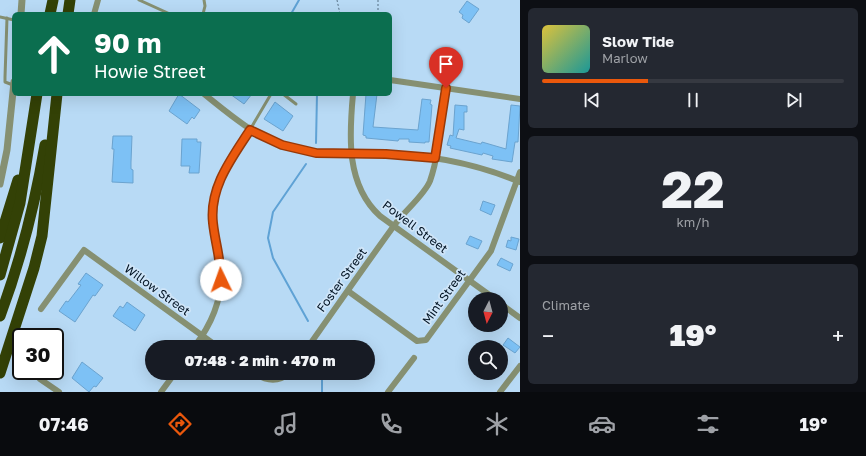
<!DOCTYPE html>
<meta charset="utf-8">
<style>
body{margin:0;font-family:"Golos Text",sans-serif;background:#242831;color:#f1f3f6;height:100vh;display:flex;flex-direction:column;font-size:15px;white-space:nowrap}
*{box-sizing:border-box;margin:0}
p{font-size:13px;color:#9ea1a6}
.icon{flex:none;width:22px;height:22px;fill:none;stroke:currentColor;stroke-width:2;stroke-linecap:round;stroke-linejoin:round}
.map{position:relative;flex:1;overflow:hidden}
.drawer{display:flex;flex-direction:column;gap:8px;padding:8px;background:#0d0f14;width:346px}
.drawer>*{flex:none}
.top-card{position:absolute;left:12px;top:12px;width:380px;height:84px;border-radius:6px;box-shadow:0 4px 16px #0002;background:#0b6e4f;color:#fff;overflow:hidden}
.needle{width:26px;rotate:186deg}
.controls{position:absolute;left:468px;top:292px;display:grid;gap:8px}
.controls a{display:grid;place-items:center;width:40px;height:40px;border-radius:50%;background:#171b24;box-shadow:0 4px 16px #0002;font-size:20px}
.speed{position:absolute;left:12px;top:328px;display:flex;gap:8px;font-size:20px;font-weight:700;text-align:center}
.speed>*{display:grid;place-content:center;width:52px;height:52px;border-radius:50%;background:#171b24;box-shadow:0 4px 16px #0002;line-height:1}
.speed .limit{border:2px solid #111;border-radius:6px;background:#fff;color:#111}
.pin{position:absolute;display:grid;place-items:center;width:34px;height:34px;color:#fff;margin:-41px -17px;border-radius:50% 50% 50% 0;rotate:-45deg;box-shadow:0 0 4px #0007}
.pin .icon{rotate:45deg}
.me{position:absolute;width:44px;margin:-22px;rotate:357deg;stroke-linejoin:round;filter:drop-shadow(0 0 3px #0008)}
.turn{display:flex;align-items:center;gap:14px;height:84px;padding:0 16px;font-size:18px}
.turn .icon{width:52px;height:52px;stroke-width:2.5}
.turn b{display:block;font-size:28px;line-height:34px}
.big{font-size:30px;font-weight:800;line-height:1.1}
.drawer .tile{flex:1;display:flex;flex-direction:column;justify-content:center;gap:6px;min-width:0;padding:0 14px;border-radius:6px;background:#242831}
.drawer .dial{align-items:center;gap:0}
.dial b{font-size:52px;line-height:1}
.song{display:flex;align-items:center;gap:12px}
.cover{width:48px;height:48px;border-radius:6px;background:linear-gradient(135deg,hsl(50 70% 55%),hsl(180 70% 35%))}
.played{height:4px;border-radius:2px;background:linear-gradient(90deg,#ea580c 35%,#363941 35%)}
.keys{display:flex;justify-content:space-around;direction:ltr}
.heat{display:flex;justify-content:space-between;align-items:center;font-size:22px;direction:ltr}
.trip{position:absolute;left:145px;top:340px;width:230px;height:40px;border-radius:20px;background:#171b24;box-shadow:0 4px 16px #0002;font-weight:800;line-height:40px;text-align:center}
.menu{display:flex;height:64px;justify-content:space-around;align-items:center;background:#090b0e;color:#9ea1a6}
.menu .icon{width:28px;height:28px}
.menu .selected{color:#ea580c}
.menu b{font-size:18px;color:#f1f3f6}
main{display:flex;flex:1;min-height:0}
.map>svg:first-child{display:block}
</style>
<main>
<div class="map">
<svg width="520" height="392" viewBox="0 0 520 392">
<rect width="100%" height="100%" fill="#b8daf5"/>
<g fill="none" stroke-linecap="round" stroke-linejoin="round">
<g stroke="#5fa2d5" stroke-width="2">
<path d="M 291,14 L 299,0"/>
<path d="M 316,143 L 317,94"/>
<path d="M 306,164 L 273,212 L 268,238 L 273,258 L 308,321"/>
<path d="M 322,392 L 322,373"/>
</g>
</g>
<g fill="#7dc1f5" stroke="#6ba3cf">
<path d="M 467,1 L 479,9 L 469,23 L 462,18 L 463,15 L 459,12 Z"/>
<path d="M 179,94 L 200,110 L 194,119 L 192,117 L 187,124 L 169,111 Z"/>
<path d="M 230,94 L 252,94 L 244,104 Z"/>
<path d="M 366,94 L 377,94 L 373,127 L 418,130 L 422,99 L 431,100 L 430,104 L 432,105 L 429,142 L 425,142 L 425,143 L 409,142 L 409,139 L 399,139 L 398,141 L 366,138 L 366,136 L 363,135 Z"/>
<path d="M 275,102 L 293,116 L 283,131 L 264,119 Z"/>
<path d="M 455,105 L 467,106 L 467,112 L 464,112 L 464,130 L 459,129 L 456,138 L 481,144 L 482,142 L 506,149 L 511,105 L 520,106 L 518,142 L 515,142 L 512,162 L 492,159 L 493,156 L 483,153 L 482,155 L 450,148 L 451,146 L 447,145 L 450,135 L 453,136 Z"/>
<path d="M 113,136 L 132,136 L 131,162 L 131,169 L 133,170 L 133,183 L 112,182 L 114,149 L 112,149 Z"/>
<path d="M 182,139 L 197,139 L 197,142 L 201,142 L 199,173 L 189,173 L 190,166 L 181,166 Z"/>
<path d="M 483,201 L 495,205 L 491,215 L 480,210 Z"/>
<path d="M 470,236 L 482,241 L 478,249 L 466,244 Z"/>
<path d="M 511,237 L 519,239 L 516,250 L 506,247 L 508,240 L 511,241 Z"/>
<path d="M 501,258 L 513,264 L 510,271 L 497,265 Z"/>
<path d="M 86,273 L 103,285 L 95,296 L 93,295 L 75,322 L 59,311 L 66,301 L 68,302 L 81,285 L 78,284 Z"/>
<path d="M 127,302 L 145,315 L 135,331 L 113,316 L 120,306 L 123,308 Z"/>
<path d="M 508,338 L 520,347 L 515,353 L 503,345 Z"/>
<path d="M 82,362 L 103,378 L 96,387 L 94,386 L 89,392 L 72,378 Z"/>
</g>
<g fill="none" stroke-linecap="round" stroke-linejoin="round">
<g stroke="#567085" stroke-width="1" stroke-dasharray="2 2" stroke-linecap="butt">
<path d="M 337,0 L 340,14"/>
<path d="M 378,0 L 378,14"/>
</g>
<g stroke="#869072" stroke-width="3">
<path d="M 139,0 L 170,14"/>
<path d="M 203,14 L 205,6 L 204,0"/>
<path d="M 0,17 L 14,20"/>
<path d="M 7,18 L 5,77 L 5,82 L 13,85"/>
<path d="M 283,94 L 296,104"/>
<path d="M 251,128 L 271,94"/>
</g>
<g stroke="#869072" stroke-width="6">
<path d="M 94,14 L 98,0"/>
<path d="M 390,80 L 520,99"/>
<path d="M 204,94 C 229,114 252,134 282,145 C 313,156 343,152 375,153 C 424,154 475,163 520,182"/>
<path d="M 353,94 C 349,137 346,185 380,216 L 495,299"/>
<path d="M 348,291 L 417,341 L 426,340 L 491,251 L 520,172"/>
<path d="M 501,304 L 520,318"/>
<path d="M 41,309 L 84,250 L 218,347"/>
<path d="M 194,347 C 216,319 226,289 219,254 C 215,234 210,216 214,197 C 219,172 237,151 250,130"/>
<path d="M 308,347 C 337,306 366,264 396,223 C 405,211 425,194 430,181 C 440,152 441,118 446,88"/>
<path d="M 254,373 C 266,381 278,383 289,373"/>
<path d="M 40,379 L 59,392"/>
<path d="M 161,392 L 175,373"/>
<path d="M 388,392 L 414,358"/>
<path d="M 500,392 L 520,366"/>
</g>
<g stroke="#869072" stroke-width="7">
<path d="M 21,14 L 22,0"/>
<path d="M 0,184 L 7,150 L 14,82"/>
</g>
<g stroke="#334106" stroke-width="11">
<path d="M 50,14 L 53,0"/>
<path d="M 68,14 L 70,0"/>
<path d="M 0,238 L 18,180"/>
<path d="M 0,275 L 20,203 L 37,94"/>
<path d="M 0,316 C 21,260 35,204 45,145"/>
<path d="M 0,373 L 34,268 L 42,236 L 57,94"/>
</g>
</g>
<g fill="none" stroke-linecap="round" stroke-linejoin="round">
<defs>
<path id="route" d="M 221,280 C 221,260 215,242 213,223 C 209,187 232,158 250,130 L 282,145 L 316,153 L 386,154 L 435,158 L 446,88"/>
</defs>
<use href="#route" stroke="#983908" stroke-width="10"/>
<use href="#route" stroke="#ea580c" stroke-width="7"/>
</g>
<g text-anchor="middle" stroke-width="3.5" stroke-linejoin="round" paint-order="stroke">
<g font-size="12" fill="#001222" stroke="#cfe5f8">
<text transform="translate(415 227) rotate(37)" y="4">Powell Street</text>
<text transform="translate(342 280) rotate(-54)" y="4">Foster Street</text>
<text transform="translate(157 290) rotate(36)" y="4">Willow Street</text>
<text transform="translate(444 297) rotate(-54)" y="4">Mint Street</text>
</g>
</g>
</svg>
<div class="controls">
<a><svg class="needle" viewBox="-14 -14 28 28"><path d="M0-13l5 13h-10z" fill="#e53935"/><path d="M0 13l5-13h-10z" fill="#9ea1a6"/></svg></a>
<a><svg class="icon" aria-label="search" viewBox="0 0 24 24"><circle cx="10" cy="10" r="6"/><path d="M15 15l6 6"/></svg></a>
</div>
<div class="speed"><div class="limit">30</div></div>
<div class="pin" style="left:446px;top:88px;background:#d93025"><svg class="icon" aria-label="arrive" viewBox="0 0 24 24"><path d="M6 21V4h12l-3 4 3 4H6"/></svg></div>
<svg class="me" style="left:221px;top:280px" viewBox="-20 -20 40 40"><circle r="19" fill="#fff"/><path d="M0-13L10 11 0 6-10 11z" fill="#ea580c"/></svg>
<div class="trip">07:48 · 2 min · 470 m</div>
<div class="top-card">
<div class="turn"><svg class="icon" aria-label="ahead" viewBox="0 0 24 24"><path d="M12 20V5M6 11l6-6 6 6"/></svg><div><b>90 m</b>Howie Street</div></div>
</div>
</div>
<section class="drawer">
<div class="tile">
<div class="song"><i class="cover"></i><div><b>Slow Tide</b><p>Marlow</p></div></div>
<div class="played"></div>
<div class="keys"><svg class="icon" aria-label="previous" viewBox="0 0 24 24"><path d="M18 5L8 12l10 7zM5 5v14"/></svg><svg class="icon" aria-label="pause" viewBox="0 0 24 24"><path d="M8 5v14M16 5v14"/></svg><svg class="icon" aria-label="next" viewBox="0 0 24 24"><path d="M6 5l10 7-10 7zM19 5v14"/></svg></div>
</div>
<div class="tile dial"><b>22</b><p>km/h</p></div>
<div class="tile"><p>Climate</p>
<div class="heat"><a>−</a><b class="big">19°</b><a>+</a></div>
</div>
</section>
</main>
<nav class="menu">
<b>07:46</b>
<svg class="icon selected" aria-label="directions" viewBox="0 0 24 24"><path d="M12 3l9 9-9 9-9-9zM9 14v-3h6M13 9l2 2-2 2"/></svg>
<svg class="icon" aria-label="music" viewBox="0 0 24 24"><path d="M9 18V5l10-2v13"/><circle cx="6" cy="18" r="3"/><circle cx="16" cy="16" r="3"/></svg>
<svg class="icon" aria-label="phone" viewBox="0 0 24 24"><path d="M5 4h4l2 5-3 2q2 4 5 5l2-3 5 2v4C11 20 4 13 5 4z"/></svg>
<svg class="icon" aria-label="climate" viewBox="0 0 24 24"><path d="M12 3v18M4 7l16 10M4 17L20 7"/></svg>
<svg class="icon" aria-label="car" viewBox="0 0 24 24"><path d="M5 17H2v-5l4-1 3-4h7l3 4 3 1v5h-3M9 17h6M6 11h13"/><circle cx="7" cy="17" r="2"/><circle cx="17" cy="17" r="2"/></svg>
<svg class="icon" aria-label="filters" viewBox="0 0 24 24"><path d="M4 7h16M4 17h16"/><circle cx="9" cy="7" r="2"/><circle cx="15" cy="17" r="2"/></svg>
<b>19°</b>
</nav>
